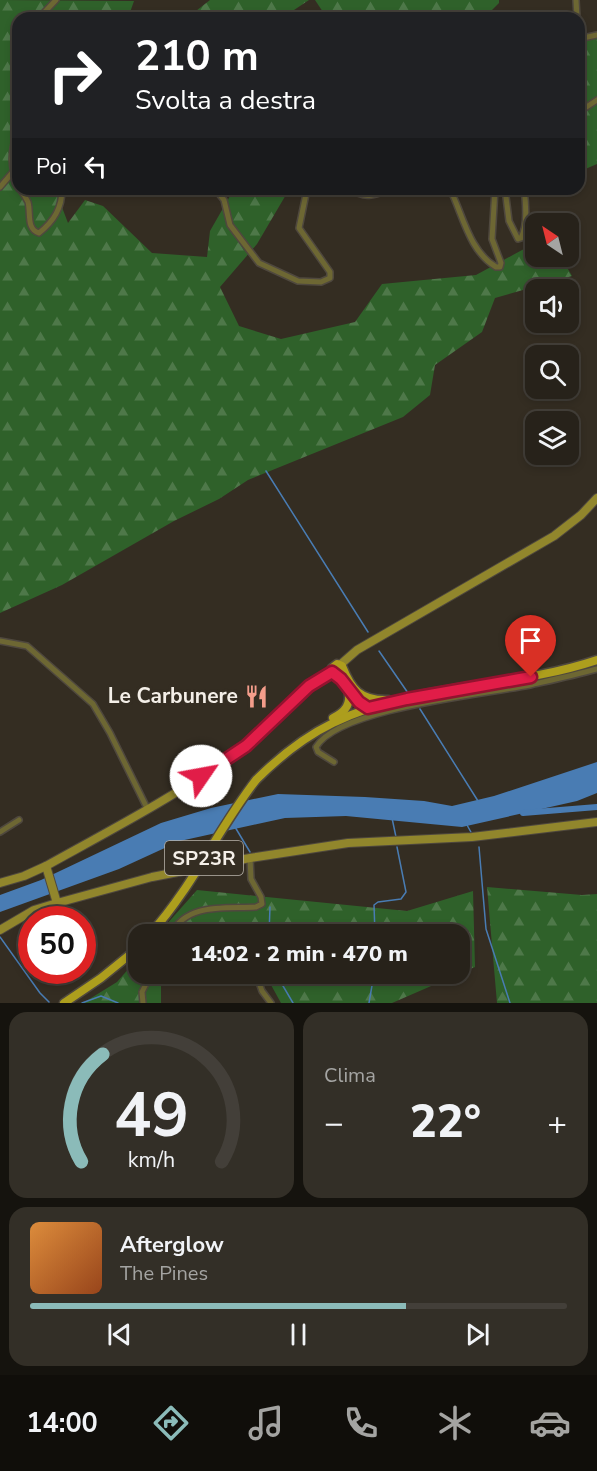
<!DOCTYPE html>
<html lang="it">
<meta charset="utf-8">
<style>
body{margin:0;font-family:"Nunito Sans",sans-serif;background:#332f27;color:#f1f3f6;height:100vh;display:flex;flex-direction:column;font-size:22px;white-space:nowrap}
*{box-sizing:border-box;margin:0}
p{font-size:20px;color:#a4a4a2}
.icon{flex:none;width:33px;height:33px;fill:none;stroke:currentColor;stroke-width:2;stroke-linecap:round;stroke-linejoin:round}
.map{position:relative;height:1003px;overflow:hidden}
.details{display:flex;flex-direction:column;gap:9px;padding:9px;background:#15130e;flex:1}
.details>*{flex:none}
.hud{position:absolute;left:12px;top:12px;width:573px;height:183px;border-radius:18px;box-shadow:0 3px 9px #0003,0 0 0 2px #433f39;background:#202124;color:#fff;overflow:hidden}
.needle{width:39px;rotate:325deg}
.fabs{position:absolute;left:525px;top:213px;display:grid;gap:12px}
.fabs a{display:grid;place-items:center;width:54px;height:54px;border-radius:12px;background:#27221a;box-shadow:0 3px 9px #0003,0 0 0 2px #433f39;font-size:30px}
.speed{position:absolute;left:18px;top:906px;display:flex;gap:12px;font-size:30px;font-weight:700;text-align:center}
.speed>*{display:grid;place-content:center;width:78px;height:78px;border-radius:50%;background:#27221a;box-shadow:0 3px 9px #0003,0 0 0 2px #433f39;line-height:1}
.speed .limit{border:9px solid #d22;background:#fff;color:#111}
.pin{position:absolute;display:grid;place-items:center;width:51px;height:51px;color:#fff;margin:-62px -26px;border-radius:50% 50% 50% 0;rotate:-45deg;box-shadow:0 0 6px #0007}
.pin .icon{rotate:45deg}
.me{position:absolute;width:66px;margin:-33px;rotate:57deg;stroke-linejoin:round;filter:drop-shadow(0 0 4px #0008)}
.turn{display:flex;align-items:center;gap:21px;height:126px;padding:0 24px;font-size:27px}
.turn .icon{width:78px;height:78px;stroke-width:2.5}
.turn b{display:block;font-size:42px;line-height:51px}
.then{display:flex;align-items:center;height:57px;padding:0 24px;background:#0003;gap:12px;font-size:22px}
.big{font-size:45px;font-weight:800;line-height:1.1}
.details .card{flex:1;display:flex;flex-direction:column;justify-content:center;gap:9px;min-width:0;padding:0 21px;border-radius:18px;background:#332f27}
.details .dial{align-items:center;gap:0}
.dial svg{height:156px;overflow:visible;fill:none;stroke:#433f39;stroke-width:7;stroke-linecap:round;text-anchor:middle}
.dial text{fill:#f1f3f6;stroke:none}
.song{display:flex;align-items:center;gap:18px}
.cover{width:72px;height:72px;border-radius:9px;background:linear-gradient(135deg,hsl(30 70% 55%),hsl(20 70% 35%))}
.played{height:6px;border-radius:3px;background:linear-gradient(90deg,#8bbbb9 70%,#433f39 70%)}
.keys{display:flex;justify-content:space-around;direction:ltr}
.heat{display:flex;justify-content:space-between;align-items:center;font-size:33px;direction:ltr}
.details .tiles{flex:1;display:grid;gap:9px;grid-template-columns:1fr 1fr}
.card:last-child{grid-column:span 2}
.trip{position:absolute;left:128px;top:924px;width:342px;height:60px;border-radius:18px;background:#27221a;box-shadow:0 3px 9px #0003,0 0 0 2px #433f39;font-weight:800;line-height:60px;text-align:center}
.tabs{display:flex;height:96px;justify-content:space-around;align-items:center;background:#100e0a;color:#a4a4a2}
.tabs .icon{width:42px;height:42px}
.tabs .active{color:#8bbbb9}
.tabs b{font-size:27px;color:#f1f3f6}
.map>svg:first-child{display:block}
</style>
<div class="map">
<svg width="597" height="1003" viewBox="0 0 597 1003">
<defs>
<pattern id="forest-firs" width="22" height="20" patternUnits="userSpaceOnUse" patternTransform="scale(1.5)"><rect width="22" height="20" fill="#2f612a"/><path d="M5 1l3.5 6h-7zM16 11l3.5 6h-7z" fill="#4e7849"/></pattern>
</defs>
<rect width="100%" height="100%" fill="#342d22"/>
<g fill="url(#forest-firs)">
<path d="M 0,0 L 134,1 L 128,18 L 18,18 L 18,189 L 55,189 L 68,223 L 85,200 L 103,206 L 152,253 L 207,257 L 210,231 L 234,189 L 297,189 L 287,193 L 257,244 L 220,287 L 239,326 L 281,339 L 355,322 L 382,284 L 476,275 L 535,243 L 536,256 L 561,257 L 572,276 L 495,298 L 482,332 L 435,365 L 430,395 L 403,417 L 248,480 L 219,499 L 174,521 L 62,585 L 0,613 Z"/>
<path d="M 210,0 L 309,0 L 282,18 L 187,18 Z"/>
<path d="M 315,0 L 499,0 L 499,3 L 484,18 L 327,18 Z"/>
<path d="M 597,37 L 597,164 L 583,170 L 579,168 L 579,39 Z"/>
<path d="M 487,887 L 582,895 L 597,894 L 597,1003 L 497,1003 Z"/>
<path d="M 197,890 L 407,911 L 473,891 L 475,967 L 392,1003 L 281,1003 L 265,974 L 459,974 L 459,934 L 158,934 Z"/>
<path d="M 138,958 L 138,974 L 192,974 L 161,986 L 161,1003 L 83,1003 L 117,982 Z"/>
</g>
<path fill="#497cb3" d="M 597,762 L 597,793 L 577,801 L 462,827 L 346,816 L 285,818 L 180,841 L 119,869 L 0,912 L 0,895 L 41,880 L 161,823 L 211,808 L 278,794 L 365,797 L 424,801 L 452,806 L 494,796 Z"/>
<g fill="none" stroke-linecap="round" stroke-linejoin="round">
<g stroke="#497cb3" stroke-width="1.5">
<path d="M 266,471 L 368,632"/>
<path d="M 379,651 L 408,693"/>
<path d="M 420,709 L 478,801"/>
<path d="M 392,818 L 396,837"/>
<path d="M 467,825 L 472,834"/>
<path d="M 235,827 L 250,852"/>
<path d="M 479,847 L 486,929 L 510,1003"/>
<path d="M 269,934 L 270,907"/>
<path d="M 375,934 L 374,905 L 378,902 L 401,899 L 406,892 L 397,847"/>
<path d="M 0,937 L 40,993 L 49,1002"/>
<path d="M 276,974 L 293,1003"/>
<path d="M 82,1003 L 101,996 L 118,1003"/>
<path d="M 369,1003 L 374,974"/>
</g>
<path stroke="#497cb3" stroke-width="6" d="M 523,813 L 597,807"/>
<defs>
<g id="street">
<path d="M 576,0 L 577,18"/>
<path d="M 39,18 L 56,0"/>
<path d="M 579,30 L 583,38 L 597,35"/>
<path d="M 18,63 L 18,79"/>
<path d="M 579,110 L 585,108 L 597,100"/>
<path d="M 18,131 C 11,148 10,167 18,185"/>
<path d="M 0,187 L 12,173"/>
<path d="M 20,189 C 23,193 26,198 28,202 C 31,213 26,229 39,233 C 54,221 62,208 62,189"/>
<path d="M 215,189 L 224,200 L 230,225 L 259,263 L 298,281 L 321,282 L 330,278 L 330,272 L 299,228 L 307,189"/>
<path d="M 352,189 C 364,200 377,194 391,189"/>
<path d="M 450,189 C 463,215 469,251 496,267 L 500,267 L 501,263 L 492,239 L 495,189"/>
<path d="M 505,189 L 509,221 L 518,239 L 521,238 C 528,225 526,204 524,189"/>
<path d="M 0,641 L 27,646 L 93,704 L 110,733 L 147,808"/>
<path d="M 334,762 L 318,752 L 316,747 C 339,708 485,694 530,685 C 552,680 575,675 597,669"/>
<path d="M 0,832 L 19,820"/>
<path d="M 171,934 C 187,902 226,909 256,907 L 262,904 L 261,897 L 251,879 L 250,858"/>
<path d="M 256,974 L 262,991 L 271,1003"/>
<path d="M 143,1003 L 142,992 L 151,974"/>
</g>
<g id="secondary">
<path d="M 341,664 L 357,650 L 554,536 L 581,515 L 597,498"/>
<path d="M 46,866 L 57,903"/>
<path d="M 0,883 L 24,876 L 46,866 C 109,831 176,796 235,754 C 270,730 294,691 332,672"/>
<path d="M 0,930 L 34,910 L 57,903 L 152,877 L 250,858 L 348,843 L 472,837 L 597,822"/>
</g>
<g id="primary">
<path d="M 344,671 L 340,676 L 333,673 L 332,668 L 337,664 L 342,666 C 351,689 360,701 388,700"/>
<path d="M 349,691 L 359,702 L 368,708"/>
<path d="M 333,718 C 345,712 352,704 348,690"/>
<path d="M 256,780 C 279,757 304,737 333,723 C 415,683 511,689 597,660"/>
<path d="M 64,1003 L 101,978 L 138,948"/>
</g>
</defs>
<use href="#street" stroke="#4f483e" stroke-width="8"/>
<use href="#secondary" stroke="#4f483e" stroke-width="10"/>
<use href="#primary" stroke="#4f483e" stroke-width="11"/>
<use href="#street" stroke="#6d6733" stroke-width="5"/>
<use href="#secondary" stroke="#91862c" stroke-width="8"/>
<use href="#primary" stroke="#ad9e1d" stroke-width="8"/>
<defs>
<path id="primary-bridge" d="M 150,934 C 192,888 218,829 256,780"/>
</defs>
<use href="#primary-bridge" stroke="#4f483e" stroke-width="11" stroke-linecap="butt"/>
<use href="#primary-bridge" stroke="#ad9e1d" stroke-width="8"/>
</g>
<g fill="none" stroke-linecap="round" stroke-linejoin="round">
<defs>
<path id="route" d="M 201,776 L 246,746 L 309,686 L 332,672 L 341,679 L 359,702 L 368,708 L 407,699 L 531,677"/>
</defs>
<use href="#route" stroke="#92132f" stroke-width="15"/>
<use href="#route" stroke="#e11d48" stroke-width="10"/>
</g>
<defs>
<symbol id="restaurant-bare" viewBox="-9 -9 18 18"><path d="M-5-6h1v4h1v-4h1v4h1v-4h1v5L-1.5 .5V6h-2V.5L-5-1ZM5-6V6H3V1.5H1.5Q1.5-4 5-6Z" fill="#f49d8b" stroke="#342d22" stroke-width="2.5" paint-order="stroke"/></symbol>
</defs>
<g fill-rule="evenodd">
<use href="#restaurant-bare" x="240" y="680" width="33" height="33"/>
</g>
<g text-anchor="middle" stroke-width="6" stroke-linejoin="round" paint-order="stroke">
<rect fill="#342d22" stroke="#bab5ad" stroke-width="1.5" x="165" y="841" width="78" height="34" rx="4.5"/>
<g font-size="20" font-weight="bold" fill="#f4efe8">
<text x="204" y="865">SP23R</text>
</g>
<g font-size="21" font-weight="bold" fill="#f4efe8" stroke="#342d22" text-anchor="end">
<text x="238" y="703">Le Carbunere</text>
</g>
</g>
</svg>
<div class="fabs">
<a><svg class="needle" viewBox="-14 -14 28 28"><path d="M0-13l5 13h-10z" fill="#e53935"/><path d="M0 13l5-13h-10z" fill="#a4a4a2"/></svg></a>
<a><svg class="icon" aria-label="sound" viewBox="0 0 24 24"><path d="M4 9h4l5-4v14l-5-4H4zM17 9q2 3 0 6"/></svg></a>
<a><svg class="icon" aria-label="search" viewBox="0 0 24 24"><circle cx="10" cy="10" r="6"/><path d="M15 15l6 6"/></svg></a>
<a><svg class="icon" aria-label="layers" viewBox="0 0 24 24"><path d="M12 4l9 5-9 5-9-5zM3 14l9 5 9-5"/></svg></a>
</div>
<div class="speed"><div class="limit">50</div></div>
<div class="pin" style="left:531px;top:677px;background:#d93025"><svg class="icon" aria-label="arrive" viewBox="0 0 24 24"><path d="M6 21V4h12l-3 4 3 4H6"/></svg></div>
<svg class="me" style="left:201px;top:776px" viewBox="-20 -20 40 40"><circle r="19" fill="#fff"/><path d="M0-13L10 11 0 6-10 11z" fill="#e11d48"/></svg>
<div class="trip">14:02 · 2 min · 470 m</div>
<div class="hud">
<div class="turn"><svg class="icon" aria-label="right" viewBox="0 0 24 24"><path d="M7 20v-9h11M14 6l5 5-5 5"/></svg><div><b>210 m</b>Svolta a destra</div></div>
<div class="then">Poi<svg class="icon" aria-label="left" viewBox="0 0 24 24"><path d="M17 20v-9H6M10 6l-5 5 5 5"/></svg></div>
</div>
</div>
<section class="details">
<div class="tiles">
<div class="card dial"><svg viewBox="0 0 100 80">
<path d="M14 69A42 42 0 1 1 86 69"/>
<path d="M14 69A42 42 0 0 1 25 14" stroke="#8bbbb9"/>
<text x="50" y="56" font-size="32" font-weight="700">49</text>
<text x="50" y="72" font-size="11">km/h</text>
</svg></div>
<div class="card"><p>Clima</p>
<div class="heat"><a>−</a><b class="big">22°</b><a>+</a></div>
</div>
<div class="card">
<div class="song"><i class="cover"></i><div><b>Afterglow</b><p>The Pines</p></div></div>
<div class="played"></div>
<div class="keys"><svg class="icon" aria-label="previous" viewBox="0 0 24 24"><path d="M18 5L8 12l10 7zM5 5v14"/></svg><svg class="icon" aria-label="pause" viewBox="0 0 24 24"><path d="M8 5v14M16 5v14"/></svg><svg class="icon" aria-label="next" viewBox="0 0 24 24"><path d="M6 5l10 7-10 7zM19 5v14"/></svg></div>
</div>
</div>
</section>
<nav class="tabs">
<b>14:00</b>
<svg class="icon active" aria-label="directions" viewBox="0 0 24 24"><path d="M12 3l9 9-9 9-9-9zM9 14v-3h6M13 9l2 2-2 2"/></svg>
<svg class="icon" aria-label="music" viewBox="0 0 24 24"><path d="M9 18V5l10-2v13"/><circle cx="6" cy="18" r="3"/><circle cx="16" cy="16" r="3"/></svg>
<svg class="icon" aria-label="phone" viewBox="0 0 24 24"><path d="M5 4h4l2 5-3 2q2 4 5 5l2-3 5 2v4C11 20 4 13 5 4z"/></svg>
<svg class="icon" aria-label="climate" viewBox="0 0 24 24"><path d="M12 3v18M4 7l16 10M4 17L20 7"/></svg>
<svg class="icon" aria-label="car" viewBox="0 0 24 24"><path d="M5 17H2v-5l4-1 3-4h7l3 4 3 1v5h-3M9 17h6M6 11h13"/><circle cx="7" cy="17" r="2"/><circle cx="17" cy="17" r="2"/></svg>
</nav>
